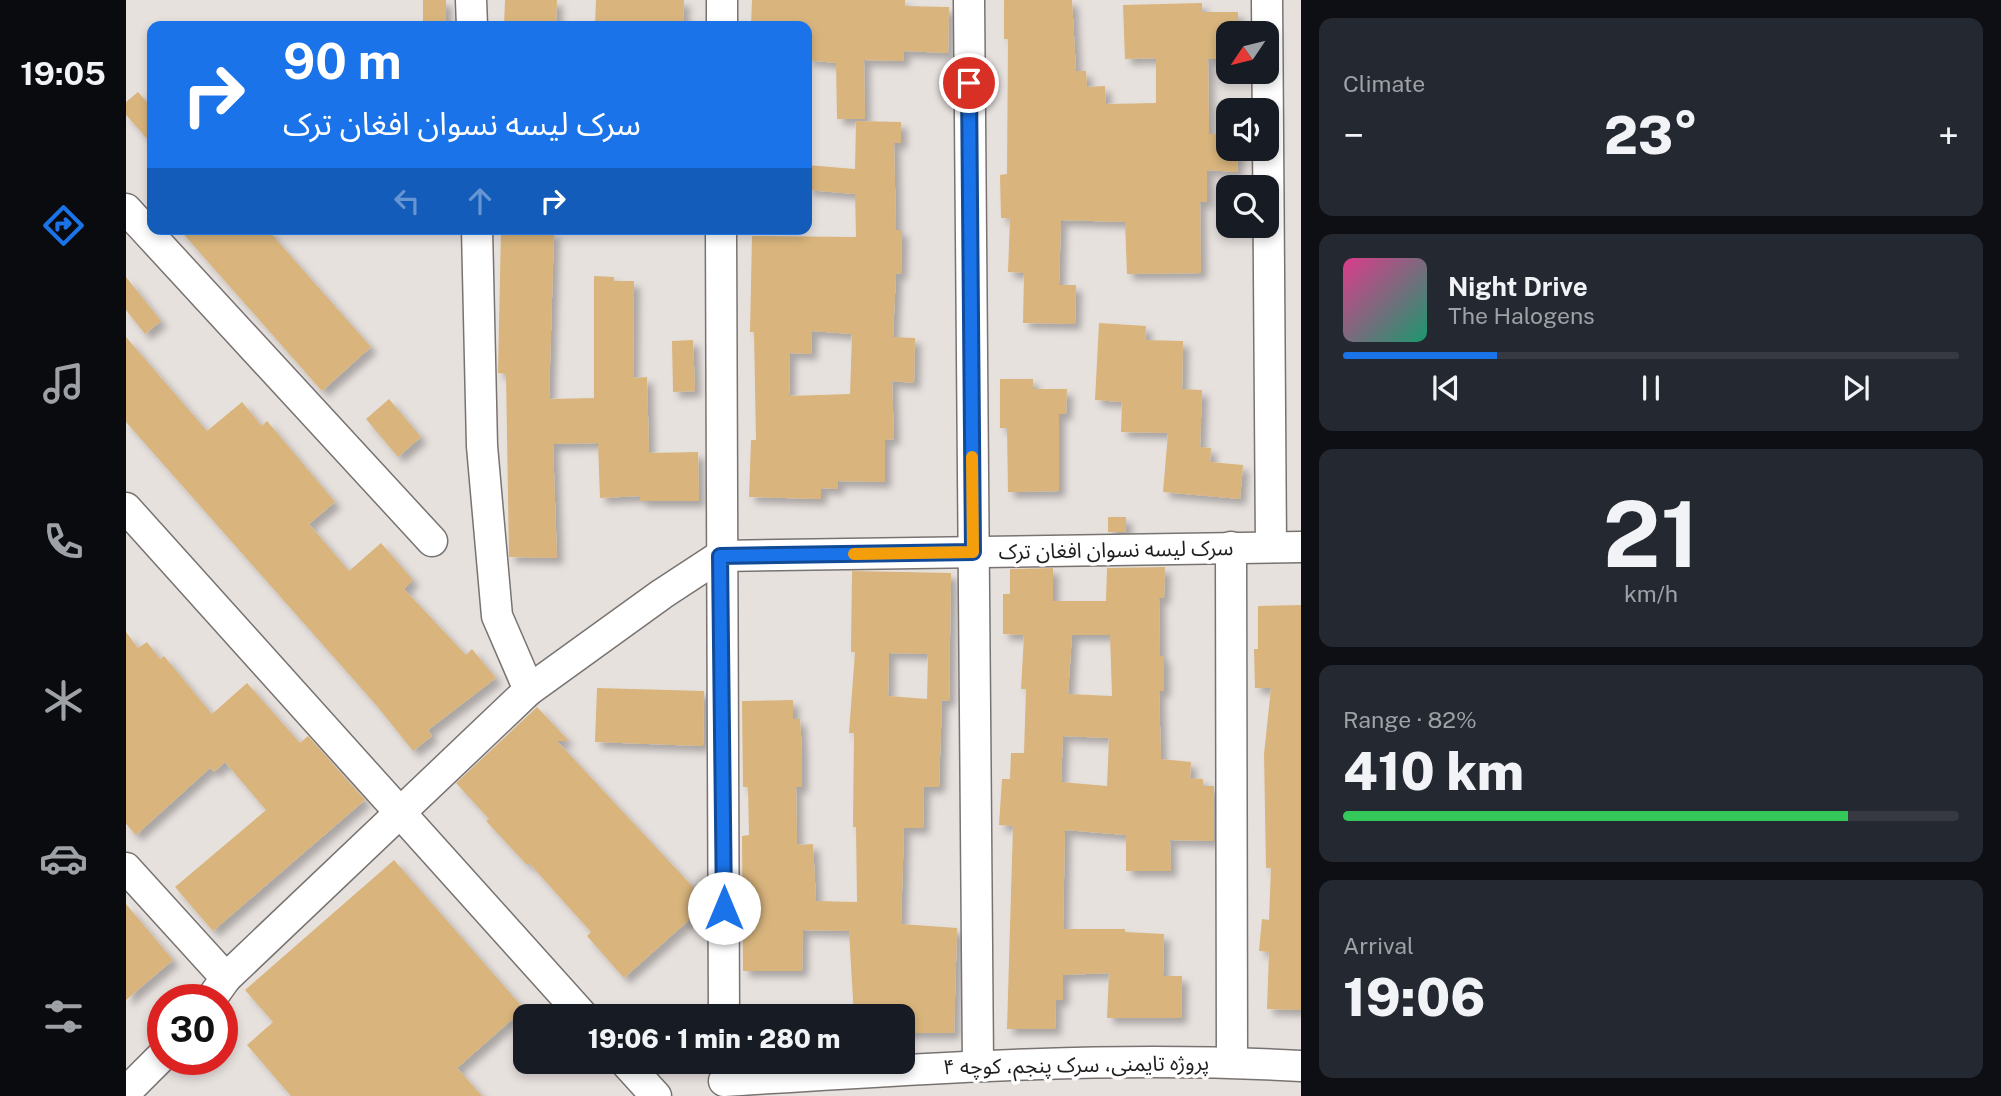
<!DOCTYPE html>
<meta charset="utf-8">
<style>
body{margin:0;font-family:"Public Sans","Noto Sans Arabic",sans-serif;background:#242831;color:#f1f3f6;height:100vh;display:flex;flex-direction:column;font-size:26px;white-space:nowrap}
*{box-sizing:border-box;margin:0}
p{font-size:23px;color:#9ea1a6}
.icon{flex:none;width:38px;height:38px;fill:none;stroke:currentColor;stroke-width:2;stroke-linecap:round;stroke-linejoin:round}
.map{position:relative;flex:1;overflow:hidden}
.panel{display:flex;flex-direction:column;gap:18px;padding:18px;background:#0d0f14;width:700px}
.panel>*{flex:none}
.top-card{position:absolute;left:21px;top:21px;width:665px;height:214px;border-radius:14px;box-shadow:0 4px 10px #0003;background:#1a73e8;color:#fff;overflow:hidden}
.needle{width:46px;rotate:235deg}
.tools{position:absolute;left:1090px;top:21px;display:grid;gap:14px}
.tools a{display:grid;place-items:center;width:63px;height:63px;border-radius:14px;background:#171b24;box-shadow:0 4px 10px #0003;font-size:35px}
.speed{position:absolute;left:21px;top:984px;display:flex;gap:14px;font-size:35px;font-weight:700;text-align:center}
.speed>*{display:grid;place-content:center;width:91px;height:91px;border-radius:50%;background:#171b24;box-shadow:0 4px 10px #0003;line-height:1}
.speed .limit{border:10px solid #d22;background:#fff;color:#111}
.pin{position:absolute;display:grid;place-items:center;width:60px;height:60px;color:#fff;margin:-30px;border:4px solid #fff;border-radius:50%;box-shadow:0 2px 7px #0007}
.me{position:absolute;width:77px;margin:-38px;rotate:0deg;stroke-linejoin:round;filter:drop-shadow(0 0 5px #0008)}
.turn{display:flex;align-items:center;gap:24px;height:147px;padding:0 21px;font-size:32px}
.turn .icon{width:91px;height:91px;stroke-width:2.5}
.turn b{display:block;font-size:49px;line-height:60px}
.lanes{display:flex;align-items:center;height:66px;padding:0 21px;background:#0003;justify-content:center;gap:35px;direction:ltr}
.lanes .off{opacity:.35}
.big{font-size:52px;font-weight:800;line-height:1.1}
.panel .card{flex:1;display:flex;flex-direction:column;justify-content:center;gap:10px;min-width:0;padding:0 24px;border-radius:14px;background:#242831}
.panel .dial{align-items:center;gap:0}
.dial b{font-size:91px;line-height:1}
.song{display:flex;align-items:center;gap:21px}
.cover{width:84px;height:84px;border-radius:10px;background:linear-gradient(135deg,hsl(330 70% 55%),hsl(160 70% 35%))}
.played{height:7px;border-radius:4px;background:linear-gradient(90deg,#1a73e8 25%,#363941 25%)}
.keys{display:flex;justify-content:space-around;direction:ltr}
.heat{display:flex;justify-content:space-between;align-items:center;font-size:38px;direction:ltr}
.charge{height:10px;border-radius:5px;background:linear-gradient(90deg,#34c759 82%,#363941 0)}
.trip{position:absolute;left:387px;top:1004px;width:402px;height:70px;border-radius:14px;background:#171b24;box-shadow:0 4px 10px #0003;font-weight:800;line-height:70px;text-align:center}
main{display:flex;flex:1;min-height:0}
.tabs{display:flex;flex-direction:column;width:126px;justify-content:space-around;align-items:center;background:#090b0e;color:#9ea1a6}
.tabs .icon{width:49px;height:49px}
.tabs .on{color:#1a73e8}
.tabs b{font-size:32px;color:#f1f3f6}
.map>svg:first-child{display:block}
</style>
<main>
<nav class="tabs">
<b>19:05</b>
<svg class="icon on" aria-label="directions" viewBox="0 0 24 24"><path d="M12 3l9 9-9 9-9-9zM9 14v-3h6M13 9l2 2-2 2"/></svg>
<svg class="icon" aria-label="music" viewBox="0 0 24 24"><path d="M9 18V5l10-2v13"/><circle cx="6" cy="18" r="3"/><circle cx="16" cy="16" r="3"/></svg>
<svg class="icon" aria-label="phone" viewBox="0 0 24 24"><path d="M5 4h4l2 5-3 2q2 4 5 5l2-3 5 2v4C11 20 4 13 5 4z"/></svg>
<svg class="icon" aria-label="climate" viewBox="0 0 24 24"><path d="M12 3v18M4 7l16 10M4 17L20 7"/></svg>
<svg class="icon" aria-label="car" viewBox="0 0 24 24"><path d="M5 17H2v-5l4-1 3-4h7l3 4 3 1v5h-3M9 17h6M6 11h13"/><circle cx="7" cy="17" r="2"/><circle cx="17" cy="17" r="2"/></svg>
<svg class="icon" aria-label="filters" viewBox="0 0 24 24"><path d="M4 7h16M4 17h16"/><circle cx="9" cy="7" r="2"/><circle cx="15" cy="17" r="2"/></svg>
</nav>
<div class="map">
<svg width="1175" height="1096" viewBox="0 0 1175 1096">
<defs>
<filter id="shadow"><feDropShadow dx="6" dy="6" stdDeviation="3.5" flood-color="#0004"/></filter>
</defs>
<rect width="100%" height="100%" fill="#e7e1de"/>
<g fill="#d9b57d" fill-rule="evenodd" filter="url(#shadow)">
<rect x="297" y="0" width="23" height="26"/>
<path d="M 379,0 L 431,0 L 430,26 L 378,26 Z"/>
<path d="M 470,0 L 558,0 L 557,26 L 469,26 Z"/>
<path d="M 626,0 L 779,0 L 779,6 L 823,7 L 822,53 L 778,51 L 777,61 L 738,60 L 739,119 L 711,119 L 710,63 L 681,60 L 681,26 L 625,26 Z"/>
<path d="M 878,0 L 946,0 L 950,71 L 960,71 L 961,87 L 979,86 L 980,104 L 1030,103 L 1030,58 L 999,59 L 997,5 L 1076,3 L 1076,12 L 1112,12 L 1112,33 L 1102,33 L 1102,59 L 1082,59 L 1083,134 L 1102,134 L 1102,149 L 1112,149 L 1111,172 L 1081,170 L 1081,202 L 1074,202 L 1075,273 L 1001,274 L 999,222 L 935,220 L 933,285 L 950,285 L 949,324 L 897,323 L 898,273 L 882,272 L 884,218 L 875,218 L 874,175 L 881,174 L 882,39 L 878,39 Z"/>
<path d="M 12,92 L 26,108 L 26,144 L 0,115 L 0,102 Z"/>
<path d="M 730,121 L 775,122 L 775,143 L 768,143 L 770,230 L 776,230 L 775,274 L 770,273 L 767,337 L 789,338 L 788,383 L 766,381 L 768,439 L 759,440 L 759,482 L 712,481 L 712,489 L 695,488 L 695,499 L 623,497 L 625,440 L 630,440 L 628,332 L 624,332 L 626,236 L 730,237 L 729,194 L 681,190 L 681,165 L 729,169 ZM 686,331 L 726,334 L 724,394 L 663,396 L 664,353 L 685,354 Z"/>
<path d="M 53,229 L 141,229 L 245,347 L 196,391 Z"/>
<path d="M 375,230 L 428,232 L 423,399 L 468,398 L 468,276 L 488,277 L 488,281 L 508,281 L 507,378 L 521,377 L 523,453 L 572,452 L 573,501 L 514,501 L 514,496 L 474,498 L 472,443 L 427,444 L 431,558 L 383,557 L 380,374 L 372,373 Z"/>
<path d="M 0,277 L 35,321 L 19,334 L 0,310 Z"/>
<path d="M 973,323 L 1020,326 L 1019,340 L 1057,341 L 1056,389 L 1076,390 L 1074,447 L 1085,448 L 1084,462 L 1117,465 L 1114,499 L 1037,492 L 1042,433 L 995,432 L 996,402 L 969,400 Z"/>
<path d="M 0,337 L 81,431 L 116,402 L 136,426 L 141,421 L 209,502 L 183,524 L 223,571 L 255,543 L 287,580 L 278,589 L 340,655 L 346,649 L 370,678 L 302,730 L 306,736 L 287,751 L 251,706 L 0,422 Z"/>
<path d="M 567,340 L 569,391 L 547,392 L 546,341 Z"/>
<path d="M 874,379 L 907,379 L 907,389 L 941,389 L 940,414 L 933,414 L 933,491 L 882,492 L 881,428 L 874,428 Z"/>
<path d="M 263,399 L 295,437 L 272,457 L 240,419 Z"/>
<rect x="982" y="517" width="18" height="15"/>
<path d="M 1039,567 L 1038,598 L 1033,598 L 1034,656 L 1038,656 L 1038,691 L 1033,691 L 1035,759 L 1065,762 L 1064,778 L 1077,779 L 1077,786 L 1088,786 L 1088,841 L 1044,840 L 1045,871 L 1000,871 L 1000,835 L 939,830 L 937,929 L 999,929 L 999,932 L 1038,934 L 1037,976 L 1056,976 L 1055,1018 L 981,1018 L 983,973 L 937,975 L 937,1000 L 930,1000 L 929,1029 L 881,1029 L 887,826 L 873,825 L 876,779 L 884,779 L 885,753 L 898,753 L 900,689 L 895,689 L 898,635 L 877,634 L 877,594 L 884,594 L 884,569 L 927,568 L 927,601 L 980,601 L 981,568 ZM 946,635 L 984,635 L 986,696 L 942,694 ZM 937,736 L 983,738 L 981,786 L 935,782 Z"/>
<path d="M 726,571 L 825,573 L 823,701 L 816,700 L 813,787 L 798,787 L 797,828 L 778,828 L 775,924 L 831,928 L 828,1033 L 777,1033 L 777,1017 L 728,1017 L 723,931 L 677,930 L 676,971 L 617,971 L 616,836 L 623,835 L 622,787 L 617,787 L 616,701 L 667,700 L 667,719 L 674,719 L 676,752 L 676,787 L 670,787 L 671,845 L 687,844 L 690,901 L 731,902 L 730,827 L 727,827 L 728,733 L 723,733 L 729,652 L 725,652 ZM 763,653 L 802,654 L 801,699 L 762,696 Z"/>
<path d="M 1175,605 L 1175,1010 L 1141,1009 L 1143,952 L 1133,951 L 1136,919 L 1143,920 L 1145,868 L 1140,868 L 1138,754 L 1145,688 L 1129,688 L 1128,649 L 1132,649 L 1132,606 Z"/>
<path d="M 0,632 L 12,648 L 21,642 L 34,659 L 38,656 L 86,714 L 121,683 L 174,743 L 182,736 L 239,800 L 87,931 L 49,887 L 140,810 L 99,762 L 88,772 L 84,768 L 10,835 L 0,824 Z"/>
<path d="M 471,688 L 578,691 L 577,746 L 469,742 Z"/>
<path d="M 411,707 L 443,741 L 431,741 L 580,901 L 580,905 L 498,978 L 461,936 L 465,932 L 403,863 L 401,865 L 360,821 L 363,819 L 330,783 Z"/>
<path d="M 268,860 L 398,1009 L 331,1068 L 356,1096 L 165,1096 L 121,1045 L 147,1022 L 119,990 Z"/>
<path d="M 0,904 L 47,960 L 0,1000 Z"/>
</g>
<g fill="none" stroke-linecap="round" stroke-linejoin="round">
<defs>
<g id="street">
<path d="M 345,0 L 346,26"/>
<path d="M 843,0 L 852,1065"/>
<path d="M 1141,0 L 1145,547"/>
<path d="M 596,26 L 596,0"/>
<path d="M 0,209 L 306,541"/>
<path d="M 351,229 L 356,446 L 371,616 L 403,690"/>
<path d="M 595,229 L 598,1017"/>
<path d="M 0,508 L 458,1017"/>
<path d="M 1105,547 L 1106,1062"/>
<path d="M 0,868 L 100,978"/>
<path d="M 85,999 L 100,978 L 403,690 L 536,594 L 594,556 L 1175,547"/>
<path d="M 499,1062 L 530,1096"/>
<path d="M 598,1081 C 790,1069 983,1055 1175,1066"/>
<path d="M 0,1092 L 37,1055"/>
</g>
</defs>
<use href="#street" stroke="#787371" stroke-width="33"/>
<use href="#street" stroke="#fff" stroke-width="30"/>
</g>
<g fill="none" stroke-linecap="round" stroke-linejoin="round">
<defs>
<path id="route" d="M 598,908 L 594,556 L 847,552 L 843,83"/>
</defs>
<use href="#route" stroke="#114b97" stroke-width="18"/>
<use href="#route" stroke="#1a73e8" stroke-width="12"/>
<path stroke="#f59e0b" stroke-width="12" d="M 728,554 L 847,552 L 846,457"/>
</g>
<g text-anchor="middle" stroke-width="7" stroke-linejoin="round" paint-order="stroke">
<g font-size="21" fill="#201e1d" stroke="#fff">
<text transform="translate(990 550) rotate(-1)" y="7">سرک لیسه نسوان افغان‌ ترک</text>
<text transform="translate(950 1065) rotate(-1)" y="7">پروژه تایمنی، سرک پنجم، کوچه ۴</text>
</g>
</g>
</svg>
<div class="tools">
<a><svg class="needle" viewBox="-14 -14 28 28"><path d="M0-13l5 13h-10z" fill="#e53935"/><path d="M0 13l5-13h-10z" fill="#9ea1a6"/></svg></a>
<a><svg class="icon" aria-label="sound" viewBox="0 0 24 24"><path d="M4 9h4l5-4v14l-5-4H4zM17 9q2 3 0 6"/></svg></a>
<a><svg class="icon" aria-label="search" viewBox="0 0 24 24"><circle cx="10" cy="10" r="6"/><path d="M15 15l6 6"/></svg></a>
</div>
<div class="speed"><div class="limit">30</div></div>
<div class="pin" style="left:843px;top:83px;background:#d93025"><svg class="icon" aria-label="arrive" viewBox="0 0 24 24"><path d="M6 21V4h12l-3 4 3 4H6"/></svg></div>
<svg class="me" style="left:598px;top:908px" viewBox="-20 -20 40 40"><circle r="19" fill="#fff"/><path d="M0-13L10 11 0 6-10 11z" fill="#1a73e8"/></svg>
<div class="trip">19:06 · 1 min · 280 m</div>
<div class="top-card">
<div class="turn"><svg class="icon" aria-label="right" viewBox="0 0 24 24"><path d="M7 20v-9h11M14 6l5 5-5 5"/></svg><div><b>90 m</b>سرک لیسه نسوان افغان‌ ترک</div></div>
<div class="lanes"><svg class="icon off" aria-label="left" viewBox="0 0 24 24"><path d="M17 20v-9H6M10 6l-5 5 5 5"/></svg><svg class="icon off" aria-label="ahead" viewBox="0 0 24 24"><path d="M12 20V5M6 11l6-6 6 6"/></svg><svg class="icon" aria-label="right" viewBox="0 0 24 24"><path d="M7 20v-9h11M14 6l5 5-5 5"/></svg></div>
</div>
</div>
<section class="panel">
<div class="card"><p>Climate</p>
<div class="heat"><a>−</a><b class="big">23°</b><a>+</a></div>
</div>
<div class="card">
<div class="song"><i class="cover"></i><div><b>Night Drive</b><p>The Halogens</p></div></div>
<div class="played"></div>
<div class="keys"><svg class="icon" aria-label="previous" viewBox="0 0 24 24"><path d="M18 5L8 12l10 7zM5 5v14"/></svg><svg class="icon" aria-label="pause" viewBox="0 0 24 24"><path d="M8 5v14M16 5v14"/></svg><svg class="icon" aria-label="next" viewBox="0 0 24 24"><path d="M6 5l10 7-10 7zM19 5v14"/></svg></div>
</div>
<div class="card dial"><b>21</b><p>km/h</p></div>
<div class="card"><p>Range · 82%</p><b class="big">410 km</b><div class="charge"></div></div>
<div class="card"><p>Arrival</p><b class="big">19:06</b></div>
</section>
</main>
